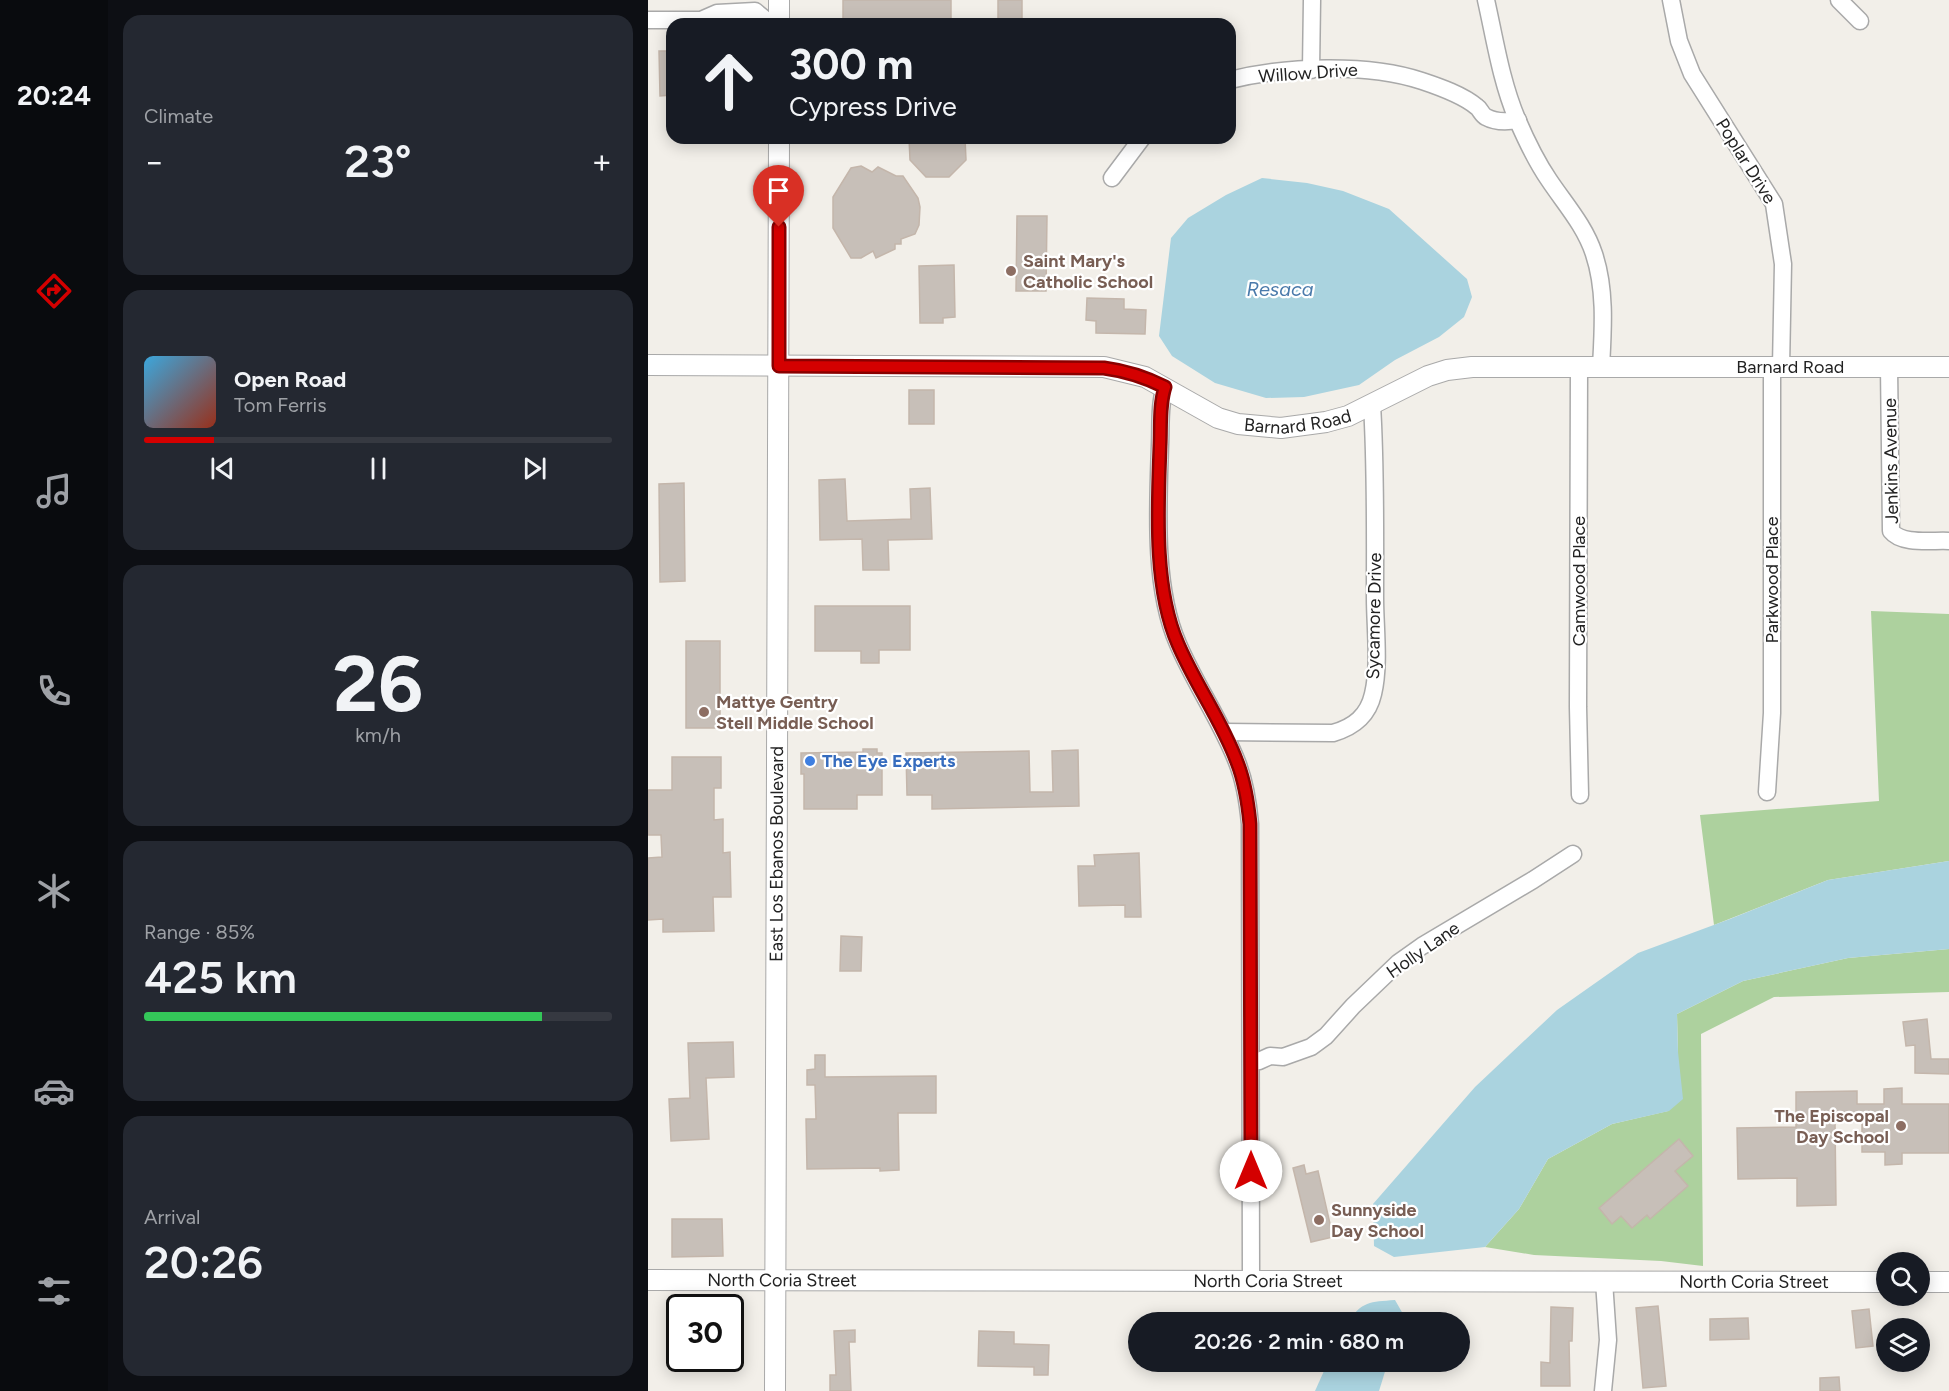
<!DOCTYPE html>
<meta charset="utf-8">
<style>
body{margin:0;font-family:Figtree,sans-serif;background:#242831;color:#f1f3f6;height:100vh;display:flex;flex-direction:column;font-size:22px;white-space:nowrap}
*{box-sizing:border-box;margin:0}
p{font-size:20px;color:#9ea1a6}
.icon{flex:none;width:33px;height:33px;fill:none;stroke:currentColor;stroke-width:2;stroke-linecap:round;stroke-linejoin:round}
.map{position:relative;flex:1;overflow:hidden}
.drawer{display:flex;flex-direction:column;gap:15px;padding:15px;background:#0d0f14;width:540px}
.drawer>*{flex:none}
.guide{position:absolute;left:18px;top:18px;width:570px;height:126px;border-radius:18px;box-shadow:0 3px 15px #0003;background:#171b24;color:#f1f3f6;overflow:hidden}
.fabs{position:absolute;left:1228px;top:1252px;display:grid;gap:12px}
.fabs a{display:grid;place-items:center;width:54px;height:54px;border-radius:50%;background:#171b24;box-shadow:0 3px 15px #0003;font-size:30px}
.speed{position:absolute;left:18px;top:1294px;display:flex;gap:12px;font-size:30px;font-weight:700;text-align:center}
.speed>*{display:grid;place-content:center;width:78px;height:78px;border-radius:50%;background:#171b24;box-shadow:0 3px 15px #0003;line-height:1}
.speed .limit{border:3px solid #111;border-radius:9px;background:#fff;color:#111}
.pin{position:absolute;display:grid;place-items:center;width:51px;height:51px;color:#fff;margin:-62px -26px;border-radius:50% 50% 50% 0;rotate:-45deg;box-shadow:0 0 6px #0007}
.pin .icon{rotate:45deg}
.me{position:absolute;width:66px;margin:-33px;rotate:0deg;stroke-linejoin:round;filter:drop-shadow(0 0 4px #0008)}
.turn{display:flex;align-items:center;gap:21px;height:126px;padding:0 24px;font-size:27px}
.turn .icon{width:78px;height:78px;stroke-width:2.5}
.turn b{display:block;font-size:42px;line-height:51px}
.big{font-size:45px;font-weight:600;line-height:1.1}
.drawer .widget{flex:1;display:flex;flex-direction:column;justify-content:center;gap:9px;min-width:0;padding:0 21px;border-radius:18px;background:#242831}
.drawer .dial{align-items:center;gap:0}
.dial b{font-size:78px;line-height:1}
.song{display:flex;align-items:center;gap:18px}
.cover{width:72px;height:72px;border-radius:9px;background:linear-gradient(135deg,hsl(200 70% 55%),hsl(10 70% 35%))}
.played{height:6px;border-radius:3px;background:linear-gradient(90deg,#d40000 15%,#363941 15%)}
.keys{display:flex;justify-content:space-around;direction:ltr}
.heat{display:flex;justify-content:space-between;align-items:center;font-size:33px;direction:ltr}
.charge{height:9px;border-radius:4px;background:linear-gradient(90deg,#34c759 85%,#363941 0)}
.trip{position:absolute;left:480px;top:1312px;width:342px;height:60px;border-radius:30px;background:#171b24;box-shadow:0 3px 15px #0003;font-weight:600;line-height:60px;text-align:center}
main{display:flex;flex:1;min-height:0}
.tabs{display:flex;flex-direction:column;width:108px;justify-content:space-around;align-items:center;background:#090b0e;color:#9ea1a6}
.tabs .icon{width:42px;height:42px}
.tabs .on{color:#d40000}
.tabs b{font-size:27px;color:#f1f3f6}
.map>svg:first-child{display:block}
</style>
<main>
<nav class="tabs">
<b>20:24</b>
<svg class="icon on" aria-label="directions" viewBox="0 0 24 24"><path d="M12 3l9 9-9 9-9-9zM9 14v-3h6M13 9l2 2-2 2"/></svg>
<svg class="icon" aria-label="music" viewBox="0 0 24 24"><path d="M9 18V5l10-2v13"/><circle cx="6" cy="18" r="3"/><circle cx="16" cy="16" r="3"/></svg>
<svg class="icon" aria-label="phone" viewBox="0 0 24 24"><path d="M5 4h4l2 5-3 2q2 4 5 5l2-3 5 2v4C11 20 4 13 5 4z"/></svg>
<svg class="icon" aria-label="climate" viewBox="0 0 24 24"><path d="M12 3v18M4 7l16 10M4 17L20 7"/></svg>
<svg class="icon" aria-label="car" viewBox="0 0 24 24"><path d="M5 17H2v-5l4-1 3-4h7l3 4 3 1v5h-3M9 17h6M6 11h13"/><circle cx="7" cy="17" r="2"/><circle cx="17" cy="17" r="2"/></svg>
<svg class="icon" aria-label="filters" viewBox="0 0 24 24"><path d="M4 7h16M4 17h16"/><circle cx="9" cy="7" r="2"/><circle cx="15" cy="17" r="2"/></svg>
</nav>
<section class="drawer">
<div class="widget"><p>Climate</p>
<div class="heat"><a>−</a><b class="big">23°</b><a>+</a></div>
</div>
<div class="widget">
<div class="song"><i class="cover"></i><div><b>Open Road</b><p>Tom Ferris</p></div></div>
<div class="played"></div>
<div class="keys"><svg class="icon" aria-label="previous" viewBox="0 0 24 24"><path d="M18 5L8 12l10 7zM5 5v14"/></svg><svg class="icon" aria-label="pause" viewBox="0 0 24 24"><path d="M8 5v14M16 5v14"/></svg><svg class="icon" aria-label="next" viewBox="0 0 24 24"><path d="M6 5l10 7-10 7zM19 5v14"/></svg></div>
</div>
<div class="widget dial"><b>26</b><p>km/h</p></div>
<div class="widget"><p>Range · 85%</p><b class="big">425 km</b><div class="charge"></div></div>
<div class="widget"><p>Arrival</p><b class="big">20:26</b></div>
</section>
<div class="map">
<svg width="1301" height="1391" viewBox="0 0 1301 1391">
<rect width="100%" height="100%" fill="#f2efe9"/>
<g fill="#add19e">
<path d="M 1223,611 L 1301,614 L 1301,861 L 1180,880 L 1066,925 L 1052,815 L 1231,801 Z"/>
<path d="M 1301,949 L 1301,992 L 1126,997 L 1053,1034 L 1055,1266 L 1013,1261 L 886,1255 L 837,1247 L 871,1209 L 900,1159 L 964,1124 L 1020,1111 L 1030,1052 L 1029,1014 L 1095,981 L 1200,958 Z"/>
</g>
<g fill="#aad3df">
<path d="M 614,178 L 659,183 L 695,191 L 741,209 L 819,279 L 824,297 L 816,317 L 791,337 L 747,360 L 711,385 L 656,397 L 618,398 L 567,383 L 524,356 L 511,336 L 523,238 L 540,218 L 578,195 Z"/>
<path d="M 1301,861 L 1301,949 L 1200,958 L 1095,981 L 1029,1014 L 1030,1052 L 1035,1099 L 1021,1111 L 964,1124 L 900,1159 L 871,1209 L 837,1247 L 746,1257 L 726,1246 L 725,1204 L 827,1087 L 909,1010 L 990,953 L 1082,919 L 1180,880 Z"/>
<path d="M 747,1300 L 755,1314 L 752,1323 L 699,1323 C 714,1301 722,1302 747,1300 Z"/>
<path d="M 680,1362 L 740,1362 L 731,1391 L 667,1391 Z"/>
</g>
<g fill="#c7bfb8" stroke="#c4b6ab" stroke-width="1.5">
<rect x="195" y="0" width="108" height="24"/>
<rect x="350" y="0" width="24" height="24"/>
<path d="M 11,51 L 24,51 L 24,95 L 12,96 Z"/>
<path d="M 261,138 L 317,138 L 318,160 L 301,177 L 278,177 L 262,160 Z"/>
<path d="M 213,166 L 224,172 L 230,167 L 248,176 L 255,176 L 270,198 L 272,207 L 271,225 L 267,234 L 253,239 L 253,244 L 247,244 L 247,249 L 228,258 L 225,251 L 213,258 L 203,258 L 185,228 L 185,197 L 203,168 Z"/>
<path d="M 369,216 L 399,216 L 398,291 L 368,291 Z"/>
<path d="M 306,265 L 307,317 L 295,318 L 295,323 L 272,323 L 271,266 Z"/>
<path d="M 439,298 L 476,299 L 476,309 L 498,310 L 497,334 L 448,333 L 448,321 L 438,320 Z"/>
<rect x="261" y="390" width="25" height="34"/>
<path d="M 197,479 L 199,521 L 263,519 L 262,489 L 282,488 L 284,539 L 240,540 L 241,570 L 215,570 L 214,539 L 172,540 L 171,480 Z"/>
<path d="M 36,483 L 37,581 L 12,582 L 11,484 Z"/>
<path d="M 167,606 L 262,606 L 262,650 L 231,650 L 231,663 L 213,663 L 213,651 L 167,651 Z"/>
<rect x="38" y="641" width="34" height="87"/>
<path d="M 215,749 L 229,749 L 229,753 L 234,753 L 234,795 L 209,795 L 209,809 L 156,809 L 156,774 L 153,774 L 153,753 L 215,752 Z"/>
<path d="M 430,750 L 431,806 L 284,809 L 284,795 L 259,795 L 258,753 L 381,751 L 382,792 L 405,792 L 404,751 Z"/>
<path d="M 24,757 L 73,757 L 73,788 L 66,788 L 66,820 L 75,819 L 75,853 L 82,852 L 83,897 L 65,897 L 66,931 L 15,932 L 15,919 L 0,920 L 0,858 L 14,857 L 13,835 L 0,835 L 0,790 L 24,790 Z"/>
<path d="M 491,853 L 493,917 L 477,917 L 477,905 L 431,906 L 430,866 L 447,866 L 446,855 Z"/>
<path d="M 193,936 L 214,937 L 213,971 L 192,971 Z"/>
<path d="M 1279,1019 L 1283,1059 L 1301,1059 L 1301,1074 L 1267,1073 L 1267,1045 L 1258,1046 L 1255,1022 Z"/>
<path d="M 85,1042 L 86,1077 L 58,1078 L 61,1139 L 23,1141 L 21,1099 L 42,1098 L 40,1043 Z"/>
<path d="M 167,1055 L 177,1055 L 177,1077 L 288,1076 L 288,1113 L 250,1113 L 251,1170 L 232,1171 L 232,1168 L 159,1169 L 158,1119 L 168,1119 L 167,1085 L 159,1085 L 159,1070 L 167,1069 Z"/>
<path d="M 1254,1088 L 1254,1104 L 1301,1104 L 1301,1153 L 1254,1153 L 1254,1164 L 1237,1165 L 1237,1152 L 1214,1152 L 1214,1122 L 1187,1122 L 1188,1205 L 1149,1206 L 1149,1178 L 1090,1179 L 1089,1128 L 1148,1127 L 1148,1092 L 1209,1091 L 1209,1104 L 1236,1104 L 1236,1089 Z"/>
<path d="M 1031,1139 L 1045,1156 L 1027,1171 L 1040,1186 L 1002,1219 L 999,1215 L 984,1228 L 973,1216 L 964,1224 L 951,1208 Z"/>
<path d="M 656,1165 L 658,1174 L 670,1171 L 685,1237 L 663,1242 L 645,1168 Z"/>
<path d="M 24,1219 L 74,1219 L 75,1256 L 24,1257 Z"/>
<path d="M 1010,1306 L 1018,1386 L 995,1388 L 988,1308 Z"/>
<path d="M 903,1307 L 925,1308 L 924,1341 L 921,1341 L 922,1386 L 893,1386 L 893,1362 L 902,1363 Z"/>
<path d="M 1221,1309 L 1225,1346 L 1208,1348 L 1204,1311 Z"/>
<path d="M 1100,1318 L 1101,1339 L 1062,1340 L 1062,1319 Z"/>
<path d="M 207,1330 L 207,1342 L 201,1342 L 203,1391 L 182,1391 L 182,1375 L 188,1375 L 186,1331 Z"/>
<path d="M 331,1331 L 366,1332 L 366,1344 L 401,1345 L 400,1375 L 386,1375 L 386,1367 L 330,1366 Z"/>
<path d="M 35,1359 L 51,1359 L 50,1370 L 35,1370 Z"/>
<path d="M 1191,1377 L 1192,1391 L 1172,1391 L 1172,1378 Z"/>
</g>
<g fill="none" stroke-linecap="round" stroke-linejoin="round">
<defs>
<g id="minor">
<path d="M 838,0 C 847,40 853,81 869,119 C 878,140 888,161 901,180 C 917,204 937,226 946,254 C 958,290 955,330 953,367"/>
<path d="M 1023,0 L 1031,41 L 1044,74 L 1126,204 L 1135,264 L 1133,367"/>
<path d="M 1191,0 L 1212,21"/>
<path d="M 0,20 L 53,20 L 69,13 L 107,11 L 119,21 L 131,21"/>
<path d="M 663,70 L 664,0"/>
<path d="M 582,80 C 638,66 720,63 774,81 C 792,87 815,95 829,107 C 832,109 834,115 838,117 C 847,122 859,122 870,120"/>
<path d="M 464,178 L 494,138"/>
<path d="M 1241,366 L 1243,531 C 1254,545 1284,540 1301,541"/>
<path d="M 931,367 L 930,707 L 932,795"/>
<path d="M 517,387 C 511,405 513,426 512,445 C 510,506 505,587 530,644 C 547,684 573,721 589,762 C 597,782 600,802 602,824 L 603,1279"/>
<path d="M 576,732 L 685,733 C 706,727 720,716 725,694 C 732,665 727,627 727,598 C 727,533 728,469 724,405"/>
<path d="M 1119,792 L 1124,713 L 1124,367"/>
<path d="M 603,1062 L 611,1061 L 622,1056 L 635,1057 L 663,1047 L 678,1036 L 705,1006 L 750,963 L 774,946 L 885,880 L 925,854"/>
<path d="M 955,1391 L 960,1340 L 956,1281"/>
</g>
<g id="tertiary">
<path d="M 131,24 L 131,0"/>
<path id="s1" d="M 0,365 L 456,367 L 497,377 L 570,418 L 590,424 L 633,428 L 678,422 L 700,416 L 780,376 L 799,370 L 824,367 L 1301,367"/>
<path id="s2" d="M 0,1280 L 1239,1282"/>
<path d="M 1272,1282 L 1301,1282"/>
<path id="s3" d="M 127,1391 L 131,138"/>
</g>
</defs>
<use href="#minor" stroke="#a9a9a9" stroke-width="19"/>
<use href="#tertiary" stroke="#a9a9a9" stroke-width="22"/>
<use href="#minor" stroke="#fff" stroke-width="16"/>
<use href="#tertiary" stroke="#fff" stroke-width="20"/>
</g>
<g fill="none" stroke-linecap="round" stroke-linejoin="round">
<defs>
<path id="route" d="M 131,227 L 131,366 L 456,368 C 479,371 497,377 517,387 C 511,405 513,426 512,446 C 510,506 505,587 530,644 C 547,684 574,721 589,762 C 597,782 600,803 602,824 L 603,1171"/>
</defs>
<use href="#route" stroke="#8a0000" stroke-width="15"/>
<use href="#route" stroke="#d40000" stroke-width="10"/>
</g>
<g fill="#8d6e63" stroke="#fff" stroke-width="2">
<circle cx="363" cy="271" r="6"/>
<circle cx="56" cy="712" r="6"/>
<circle cx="1253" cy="1126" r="6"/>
<circle cx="671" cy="1220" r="6"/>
</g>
<circle fill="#3f7fe0" stroke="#fff" stroke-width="2" cx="162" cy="761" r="6"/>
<g text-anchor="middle" stroke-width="4.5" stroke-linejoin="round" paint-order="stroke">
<g font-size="18" fill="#222" stroke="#fff">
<text transform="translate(660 73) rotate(-4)" y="6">Willow Drive</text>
<text transform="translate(1098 161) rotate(58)" y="6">Poplar Drive</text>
<text dy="6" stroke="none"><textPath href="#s1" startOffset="1167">Barnard Road</textPath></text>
<text dy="6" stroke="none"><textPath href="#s1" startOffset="663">Barnard Road</textPath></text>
<text transform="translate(1243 461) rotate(-91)" y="6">Jenkins Avenue</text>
<text transform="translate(1124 580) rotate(-90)" y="6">Parkwood Place</text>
<text transform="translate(931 581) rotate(-90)" y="6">Camwood Place</text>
<text transform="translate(726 616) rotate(-89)" y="6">Sycamore Drive</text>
<text dy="6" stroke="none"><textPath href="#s3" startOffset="537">East Los Ebanos Boulevard</textPath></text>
<text transform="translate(775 950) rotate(-35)" y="6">Holly Lane</text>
<text dy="6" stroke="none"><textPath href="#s2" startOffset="134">North Coria Street</textPath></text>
<text dy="6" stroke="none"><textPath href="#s2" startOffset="620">North Coria Street</textPath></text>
<text dy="6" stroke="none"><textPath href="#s2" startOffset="1106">North Coria Street</textPath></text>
</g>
<g font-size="18" font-weight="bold" fill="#785e54" stroke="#fff" text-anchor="start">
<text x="375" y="267">Saint Mary's<tspan x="375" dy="21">Catholic School</tspan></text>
<text x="68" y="708">Mattye Gentry<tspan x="68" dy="21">Stell Middle School</tspan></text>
<text x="1241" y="1122" text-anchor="end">The Episcopal<tspan x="1241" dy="21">Day School</tspan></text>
<text x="683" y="1216">Sunnyside<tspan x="683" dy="21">Day School</tspan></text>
</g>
<g font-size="18" font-weight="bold" fill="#366cbe" stroke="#fff" text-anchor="start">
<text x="174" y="767">The Eye Experts</text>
</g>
<g font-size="20" font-style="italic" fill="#4a7aab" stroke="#fff">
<text x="632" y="296">Resaca</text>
</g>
</g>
</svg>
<div class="fabs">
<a><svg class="icon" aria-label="search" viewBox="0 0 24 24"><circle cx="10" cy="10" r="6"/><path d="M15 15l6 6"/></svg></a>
<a><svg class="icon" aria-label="layers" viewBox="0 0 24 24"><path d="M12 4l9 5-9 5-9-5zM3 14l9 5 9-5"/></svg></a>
</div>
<div class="speed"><div class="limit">30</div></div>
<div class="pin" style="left:131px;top:227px;background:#d93025"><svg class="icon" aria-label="arrive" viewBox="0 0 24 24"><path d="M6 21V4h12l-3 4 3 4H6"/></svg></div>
<svg class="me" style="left:603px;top:1171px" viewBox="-20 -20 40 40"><circle r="19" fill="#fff"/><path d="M0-13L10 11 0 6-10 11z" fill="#d40000"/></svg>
<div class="trip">20:26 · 2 min · 680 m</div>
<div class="guide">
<div class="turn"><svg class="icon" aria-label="ahead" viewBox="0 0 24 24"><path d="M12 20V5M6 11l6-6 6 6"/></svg><div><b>300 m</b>Cypress Drive</div></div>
</div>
</div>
</main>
